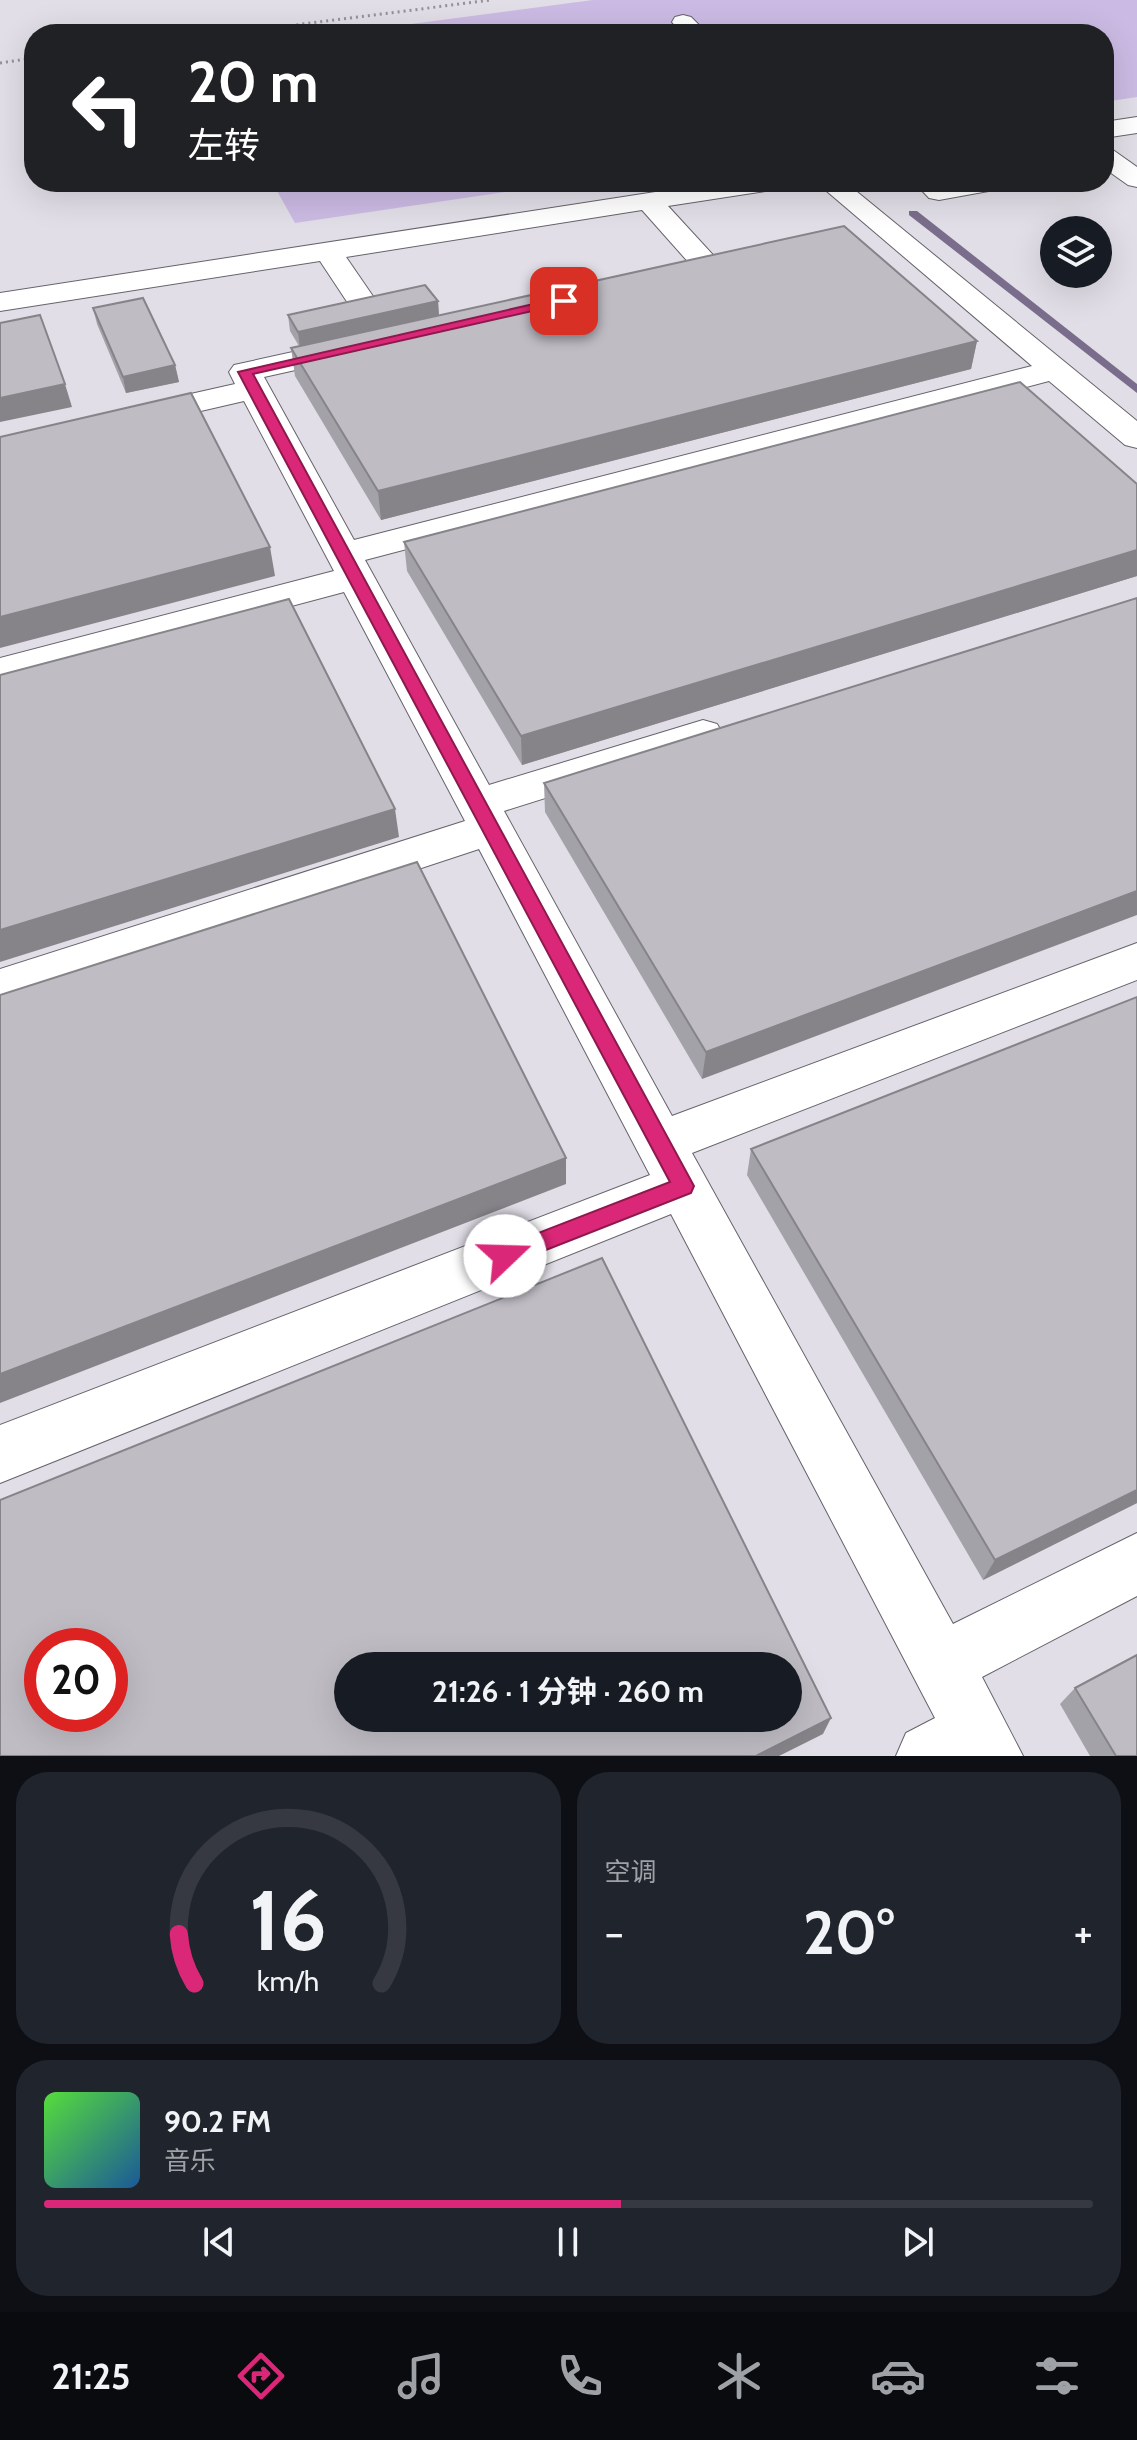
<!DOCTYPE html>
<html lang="zh">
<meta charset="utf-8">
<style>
body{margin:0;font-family:Cabin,"Noto Sans SC",sans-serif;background:#20242c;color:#f1f3f6;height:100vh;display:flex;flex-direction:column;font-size:30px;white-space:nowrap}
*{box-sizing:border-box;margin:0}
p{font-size:26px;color:#9ea1a6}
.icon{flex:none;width:44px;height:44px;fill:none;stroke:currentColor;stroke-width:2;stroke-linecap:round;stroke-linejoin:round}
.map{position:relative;height:1756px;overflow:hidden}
.side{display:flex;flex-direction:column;gap:16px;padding:16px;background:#0d0f14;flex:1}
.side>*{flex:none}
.top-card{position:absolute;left:24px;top:24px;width:1090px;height:168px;border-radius:32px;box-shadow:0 8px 32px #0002;background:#202124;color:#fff;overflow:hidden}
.tools{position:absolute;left:1040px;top:216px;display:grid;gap:16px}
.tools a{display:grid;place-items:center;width:72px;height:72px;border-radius:50%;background:#171b24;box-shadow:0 8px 32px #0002;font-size:40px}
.speed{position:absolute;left:24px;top:1628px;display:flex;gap:16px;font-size:40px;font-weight:700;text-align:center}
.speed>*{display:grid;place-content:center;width:104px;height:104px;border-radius:50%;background:#171b24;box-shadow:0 8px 32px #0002;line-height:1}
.speed .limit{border:12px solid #d22;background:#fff;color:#111}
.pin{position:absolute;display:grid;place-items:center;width:68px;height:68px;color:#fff;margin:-34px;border-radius:16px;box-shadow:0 4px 12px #0006}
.me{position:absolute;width:88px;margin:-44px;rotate:69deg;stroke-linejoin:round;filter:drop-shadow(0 0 6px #0008)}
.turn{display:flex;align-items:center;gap:28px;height:168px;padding:0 32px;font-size:36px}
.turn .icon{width:104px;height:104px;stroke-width:2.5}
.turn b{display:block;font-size:56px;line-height:68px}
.big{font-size:60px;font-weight:700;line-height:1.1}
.side .widget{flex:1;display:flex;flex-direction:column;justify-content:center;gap:12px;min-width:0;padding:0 28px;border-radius:32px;background:#20242c}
.side .dial{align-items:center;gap:0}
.dial svg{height:208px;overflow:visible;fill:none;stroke:#363941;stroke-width:7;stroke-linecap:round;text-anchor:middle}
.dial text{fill:#f1f3f6;stroke:none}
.song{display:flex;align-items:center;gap:24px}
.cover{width:96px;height:96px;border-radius:12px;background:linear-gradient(135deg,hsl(110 70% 55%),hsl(210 70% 35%))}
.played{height:8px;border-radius:4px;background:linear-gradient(90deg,#db2777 55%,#363941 55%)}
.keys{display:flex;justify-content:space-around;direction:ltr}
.heat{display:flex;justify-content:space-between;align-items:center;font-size:44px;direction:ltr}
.side .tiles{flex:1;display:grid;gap:16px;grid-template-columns:1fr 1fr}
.widget:last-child{grid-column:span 2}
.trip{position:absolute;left:334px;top:1652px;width:468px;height:80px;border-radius:40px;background:#171b24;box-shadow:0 8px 32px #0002;font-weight:700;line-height:80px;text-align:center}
.tab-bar{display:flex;height:128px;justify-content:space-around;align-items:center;background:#090b0e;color:#9ea1a6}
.tab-bar .icon{width:56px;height:56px}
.tab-bar .on{color:#db2777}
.tab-bar b{font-size:36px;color:#f1f3f6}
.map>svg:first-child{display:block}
</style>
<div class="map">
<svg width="1137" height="1756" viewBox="0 0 1137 1756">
<rect width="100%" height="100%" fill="#e1dee7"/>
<g fill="#cbbae3">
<path d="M 593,0 L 1137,0 L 1137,97 L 1104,102 L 1104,34 L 335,34 Z"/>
<path d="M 272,182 L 573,182 L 295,223 Z"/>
</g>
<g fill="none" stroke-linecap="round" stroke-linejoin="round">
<path fill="#796d8b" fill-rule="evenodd" d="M 909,211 L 917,211 L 1137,384 L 1137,393 L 909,215 Z"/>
<defs>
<g id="minor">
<path d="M 683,15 L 691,17 L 708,34 L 682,34 L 672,22 L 675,17 Z"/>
<path d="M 1137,117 L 1137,133 L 1104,138 L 1104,122 Z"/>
<path d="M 1104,148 L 1113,150 L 1137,167 L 1137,187 L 1128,185 L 1104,168 Z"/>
<path d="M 720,182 L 785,182 L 782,188 L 772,190 L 668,206 L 725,268 L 720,274 L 665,287 L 655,284 L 650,278 L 655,272 L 690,264 L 642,210 L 346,257 L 403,340 L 399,347 L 388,349 L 377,347 L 320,261 L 0,311 L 0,293 Z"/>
<path d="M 816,182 L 845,182 L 1137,421 L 1137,448 L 1125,445 L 1049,381 L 365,560 L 489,785 L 703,720 L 717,724 L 723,734 L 717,744 L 504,811 L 672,1116 L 1137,943 L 1137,980 L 692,1153 L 953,1624 L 1137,1533 L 1137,1596 L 982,1677 L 1023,1756 L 896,1756 L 906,1733 L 935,1718 L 671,1214 L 0,1483 L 0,1425 L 650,1175 L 479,849 L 0,1007 L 0,969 L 465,821 L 344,592 L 0,684 L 0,658 L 334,571 L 244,401 L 136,426 L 124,423 L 120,416 L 124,409 L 235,384 L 229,372 L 234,365 L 352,339 L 363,341 L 367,348 L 363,355 L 264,377 L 354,540 L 1032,366 Z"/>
<path d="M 914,182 L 1008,182 L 1005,188 L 939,200 L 929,198 Z"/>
</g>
</defs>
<use href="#minor" stroke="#66636b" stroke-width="2"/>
<g stroke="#949198" stroke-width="3" stroke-dasharray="2 4" stroke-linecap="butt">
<path d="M 225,34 L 491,0"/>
<path d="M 0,63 L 34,58"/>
</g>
<use href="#minor" fill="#fff" fill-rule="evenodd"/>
</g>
<g fill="#a4a2a9">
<path d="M 438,301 L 439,315 L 977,341 L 971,369 L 381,520 L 295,376 L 291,348 L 299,346 L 290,331 L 288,315 Z"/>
<path d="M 93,308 L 175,365 L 179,382 L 126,393 L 97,324 Z"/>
<path d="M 1137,484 L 1137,576 L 522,765 L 407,571 L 404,542 Z"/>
<path d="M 1137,598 L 702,1079 L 545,812 L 544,783 Z"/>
<path d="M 1137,997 L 1137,1503 L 983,1580 L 747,1175 L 751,1149 Z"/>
<path d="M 1075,1688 L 1137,1756 L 1090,1756 L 1060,1704 Z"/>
</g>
<g fill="#868489">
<path d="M 438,301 L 439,317 L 300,348 L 298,332 Z"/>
<path d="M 977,341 L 971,369 L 381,520 L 378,491 Z"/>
<path d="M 175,365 L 179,382 L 126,393 L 123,377 Z"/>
<path d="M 65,384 L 72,407 L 0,422 L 0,398 Z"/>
<path d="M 270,547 L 275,576 L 0,648 L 0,617 Z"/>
<path d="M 1137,550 L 1137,576 L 522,765 L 521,736 Z"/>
<path d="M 395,809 L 399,837 L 0,962 L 0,930 Z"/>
<path d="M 1137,891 L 1137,915 L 702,1079 L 706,1052 Z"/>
<path d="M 566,1158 L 566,1184 L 0,1403 L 0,1374 Z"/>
<path d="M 1137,1490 L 1137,1503 L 983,1580 L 995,1560 Z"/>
<path d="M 831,1718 L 823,1734 L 779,1756 L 756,1756 Z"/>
</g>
<g fill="#bfbcc4" stroke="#868489" stroke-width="2" fill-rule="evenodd">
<path d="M 844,226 L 977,341 L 378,491 L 291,348 Z"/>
<path d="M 425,285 L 438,301 L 298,332 L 288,315 Z"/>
<path d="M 143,298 L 175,365 L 123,377 L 93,308 Z"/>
<path d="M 40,315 L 65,384 L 0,398 L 0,323 Z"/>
<path d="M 1020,382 L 1137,484 L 1137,550 L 521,736 L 404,542 Z"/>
<path d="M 191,393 L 270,547 L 0,617 L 0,437 Z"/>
<path d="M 1137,598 L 1137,891 L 706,1052 L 544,783 Z"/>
<path d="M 289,599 L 395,809 L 0,930 L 0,675 Z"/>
<path d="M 417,862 L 566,1158 L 0,1374 L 0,995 Z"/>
<path d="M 1137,997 L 1137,1490 L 995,1560 L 751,1149 Z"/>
<path d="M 602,1258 L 831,1718 L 756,1756 L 0,1756 L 0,1500 ZM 42,1646 L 110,1646 L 110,1714 L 42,1714 ZM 348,1666 L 788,1666 L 788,1718 L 348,1718 Z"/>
<path d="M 1137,1655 L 1137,1756 L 1116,1756 L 1075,1688 Z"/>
</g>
<path fill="#db2777" stroke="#8e194d" stroke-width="2" d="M 564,297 L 568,298 L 568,303 L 253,374 L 694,1186 L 691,1193 L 505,1266 L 497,1263 L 494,1256 L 497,1249 L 670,1182 L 238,372 Z"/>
</svg>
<div class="tools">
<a><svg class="icon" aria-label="layers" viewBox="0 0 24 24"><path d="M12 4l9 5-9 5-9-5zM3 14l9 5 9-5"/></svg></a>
</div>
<div class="speed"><div class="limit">20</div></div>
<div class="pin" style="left:564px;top:301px;background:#d93025"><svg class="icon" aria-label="arrive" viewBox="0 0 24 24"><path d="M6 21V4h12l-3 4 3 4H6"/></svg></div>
<svg class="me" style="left:505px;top:1256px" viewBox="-20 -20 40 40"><circle r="19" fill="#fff"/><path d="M0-13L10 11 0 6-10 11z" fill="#db2777"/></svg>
<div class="trip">21:26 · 1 分钟 · 260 m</div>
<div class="top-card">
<div class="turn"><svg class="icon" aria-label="left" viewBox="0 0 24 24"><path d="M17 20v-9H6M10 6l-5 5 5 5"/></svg><div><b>20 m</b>左转</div></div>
</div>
</div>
<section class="side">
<div class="tiles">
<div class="widget dial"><svg viewBox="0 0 100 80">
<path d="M14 69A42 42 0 1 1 86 69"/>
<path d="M14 69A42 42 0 0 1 8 50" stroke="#db2777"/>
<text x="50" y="56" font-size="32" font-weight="700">16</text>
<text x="50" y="72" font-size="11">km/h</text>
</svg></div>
<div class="widget"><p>空调</p>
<div class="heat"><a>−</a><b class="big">20°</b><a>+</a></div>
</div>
<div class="widget">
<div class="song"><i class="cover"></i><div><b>90.2 FM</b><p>音乐</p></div></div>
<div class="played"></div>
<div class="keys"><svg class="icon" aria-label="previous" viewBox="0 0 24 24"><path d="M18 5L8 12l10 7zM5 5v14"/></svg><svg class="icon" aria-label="pause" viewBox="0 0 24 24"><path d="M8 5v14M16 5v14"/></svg><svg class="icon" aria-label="next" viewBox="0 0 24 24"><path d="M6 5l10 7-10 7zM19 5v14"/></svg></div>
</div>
</div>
</section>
<nav class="tab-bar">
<b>21:25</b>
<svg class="icon on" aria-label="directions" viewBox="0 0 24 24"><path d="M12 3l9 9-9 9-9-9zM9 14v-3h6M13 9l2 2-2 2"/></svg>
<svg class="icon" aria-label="music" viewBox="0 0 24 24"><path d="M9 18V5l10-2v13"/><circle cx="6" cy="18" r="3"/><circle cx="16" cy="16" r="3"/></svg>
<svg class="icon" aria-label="phone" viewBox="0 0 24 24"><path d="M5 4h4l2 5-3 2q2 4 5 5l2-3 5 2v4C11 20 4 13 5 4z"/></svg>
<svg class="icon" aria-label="climate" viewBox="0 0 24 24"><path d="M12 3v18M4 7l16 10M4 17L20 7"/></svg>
<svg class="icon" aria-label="car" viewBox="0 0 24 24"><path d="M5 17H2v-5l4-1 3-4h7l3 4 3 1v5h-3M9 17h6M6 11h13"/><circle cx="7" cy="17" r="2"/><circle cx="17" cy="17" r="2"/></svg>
<svg class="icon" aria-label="filters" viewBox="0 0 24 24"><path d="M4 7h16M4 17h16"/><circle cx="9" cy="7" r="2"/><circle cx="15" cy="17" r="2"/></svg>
</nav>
